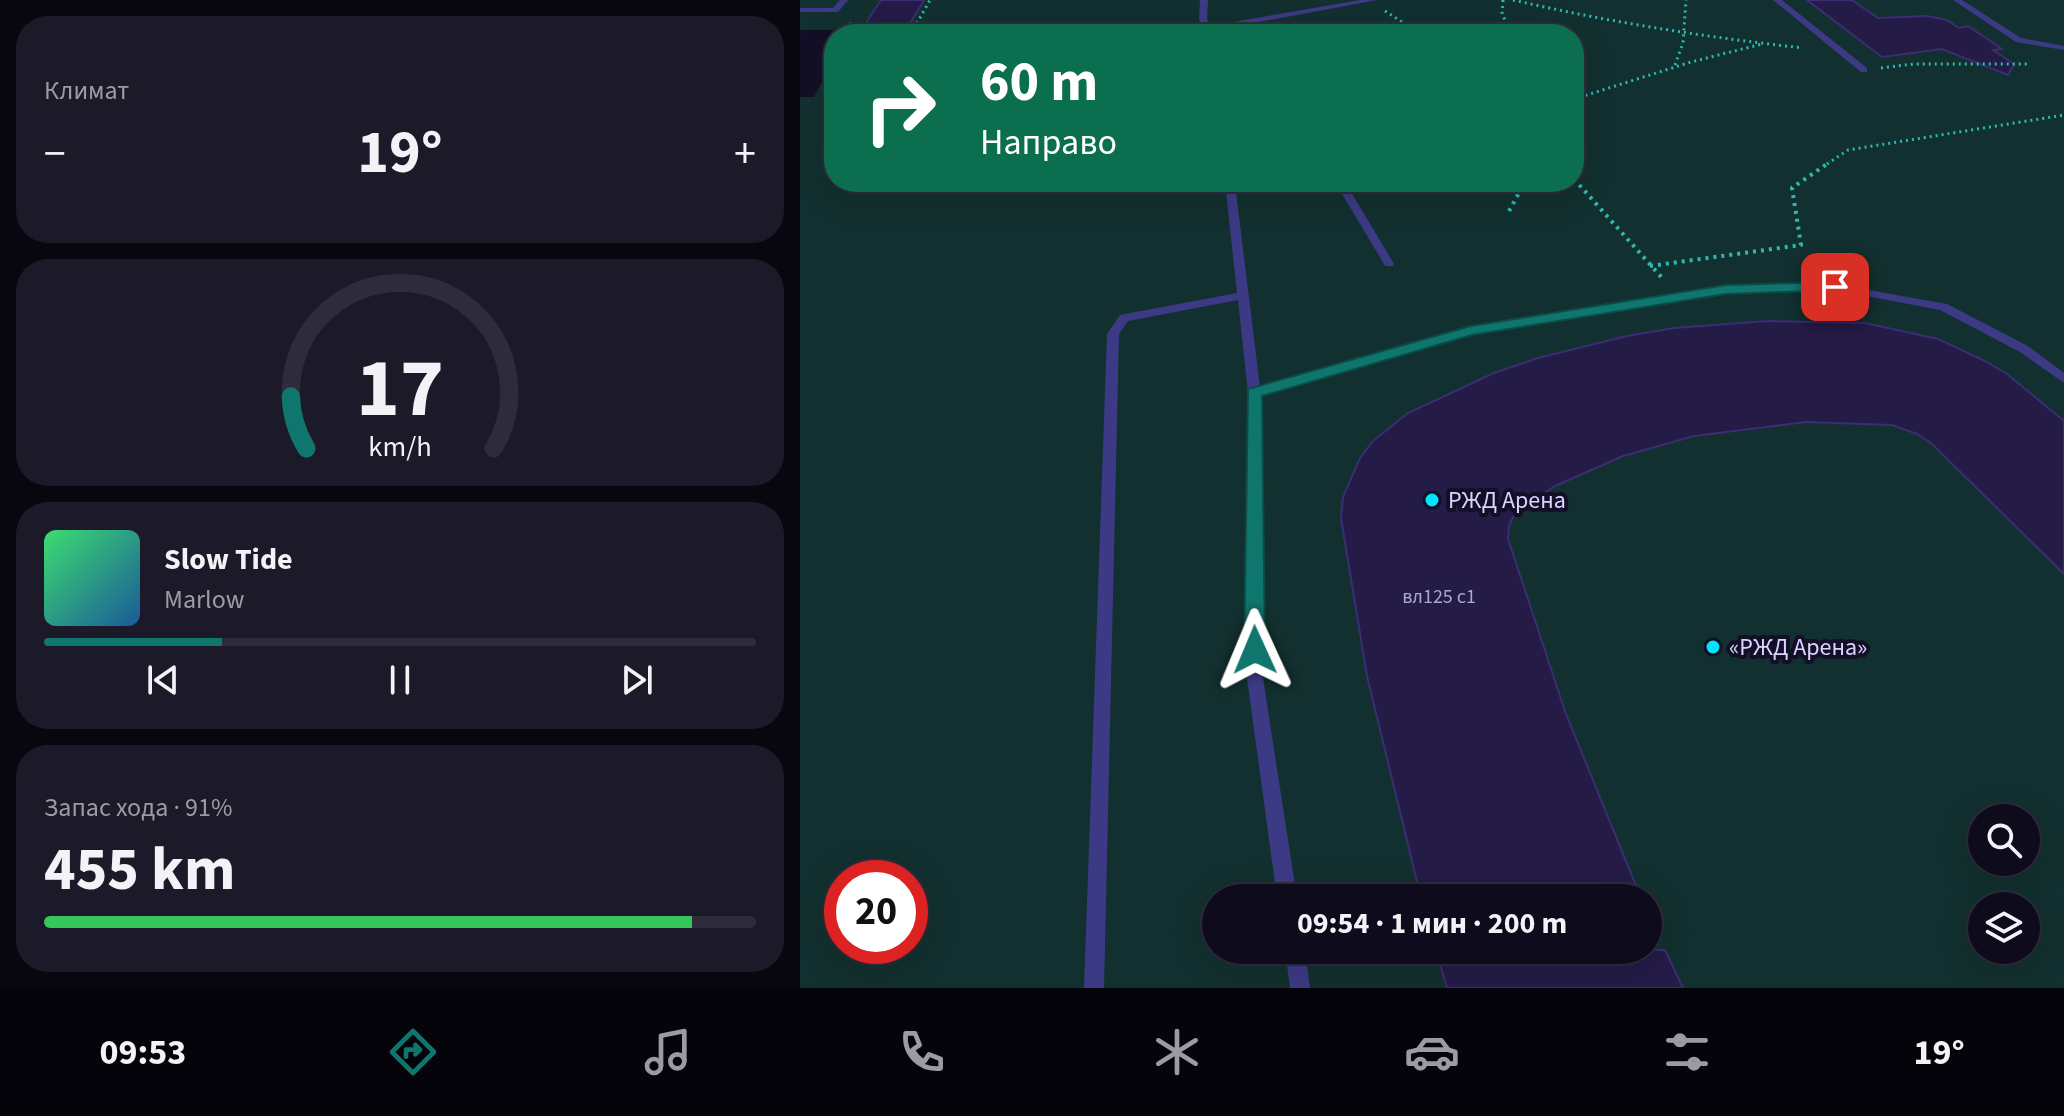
<!DOCTYPE html>
<html lang="ru">
<meta charset="utf-8">
<style>
body{margin:0;font-family:"Source Sans 3",sans-serif;background:#1c1929;color:#f1f3f6;height:100vh;display:flex;flex-direction:column;font-size:30px;white-space:nowrap}
*{box-sizing:border-box;margin:0}
p{font-size:26px;color:#9b9ba3}
.icon{flex:none;width:44px;height:44px;fill:none;stroke:currentColor;stroke-width:2;stroke-linecap:round;stroke-linejoin:round}
.map{position:relative;flex:1;overflow:hidden}
.panel{display:flex;flex-direction:column;gap:16px;padding:16px;background:#08060f;width:800px}
.panel>*{flex:none}
.top-card{position:absolute;left:24px;top:24px;width:760px;height:168px;border-radius:32px;box-shadow:0 8px 32px #0002,0 0 0 2px #2e2b3b;background:#0b6e4f;color:#fff;overflow:hidden}
.controls{position:absolute;left:1168px;top:804px;display:grid;gap:16px}
.controls a{display:grid;place-items:center;width:72px;height:72px;border-radius:50%;background:#0e0b1c;box-shadow:0 8px 32px #0002,0 0 0 2px #2e2b3b;font-size:40px}
.speed{position:absolute;left:24px;top:860px;display:flex;gap:16px;font-size:40px;font-weight:700;text-align:center}
.speed>*{display:grid;place-content:center;width:104px;height:104px;border-radius:50%;background:#0e0b1c;box-shadow:0 8px 32px #0002,0 0 0 2px #2e2b3b;line-height:1}
.speed .limit{border:12px solid #d22;background:#fff;color:#111}
.pin{position:absolute;display:grid;place-items:center;width:68px;height:68px;color:#fff;margin:-34px;border-radius:16px;box-shadow:0 4px 12px #0006}
.me{position:absolute;width:88px;margin:-44px;rotate:359deg;stroke-linejoin:round;filter:drop-shadow(0 0 6px #0008)}
.turn{display:flex;align-items:center;gap:28px;height:168px;padding:0 24px;font-size:36px}
.turn .icon{width:104px;height:104px;stroke-width:2.5}
.turn b{display:block;font-size:56px;line-height:68px}
.big{font-size:60px;font-weight:700;line-height:1.1}
.panel .card{flex:1;display:flex;flex-direction:column;justify-content:center;gap:12px;min-width:0;padding:0 28px;border-radius:32px;background:#1c1929}
.panel .dial{align-items:center;gap:0}
.dial svg{height:208px;overflow:visible;fill:none;stroke:#2e2b3b;stroke-width:7;stroke-linecap:round;text-anchor:middle}
.dial text{fill:#f1f3f6;stroke:none}
.song{display:flex;align-items:center;gap:24px}
.cover{width:96px;height:96px;border-radius:12px;background:linear-gradient(135deg,hsl(140 70% 55%),hsl(210 70% 35%))}
.played{height:8px;border-radius:4px;background:linear-gradient(90deg,#0f766e 25%,#2e2b3b 25%)}
.keys{display:flex;justify-content:space-around;direction:ltr}
.heat{display:flex;justify-content:space-between;align-items:center;font-size:44px;direction:ltr}
.charge{height:12px;border-radius:6px;background:linear-gradient(90deg,#34c759 91%,#2e2b3b 0)}
.trip{position:absolute;left:402px;top:884px;width:460px;height:80px;border-radius:40px;background:#0e0b1c;box-shadow:0 8px 32px #0002,0 0 0 2px #2e2b3b;font-weight:700;line-height:80px;text-align:center}
.menu{display:flex;height:128px;justify-content:space-around;align-items:center;background:#06040b;color:#9b9ba3}
.menu .icon{width:56px;height:56px}
.menu .selected{color:#0f766e}
.menu b{font-size:36px;color:#f1f3f6}
main{display:flex;flex:1;min-height:0}
.map>svg:first-child{display:block}
</style>
<main>
<section class="panel">
<div class="card"><p>Климат</p>
<div class="heat"><a>−</a><b class="big">19°</b><a>+</a></div>
</div>
<div class="card dial"><svg viewBox="0 0 100 80">
<path d="M14 69A42 42 0 1 1 86 69"/>
<path d="M14 69A42 42 0 0 1 8 49" stroke="#0f766e"/>
<text x="50" y="56" font-size="32" font-weight="700">17</text>
<text x="50" y="72" font-size="11">km/h</text>
</svg></div>
<div class="card">
<div class="song"><i class="cover"></i><div><b>Slow Tide</b><p>Marlow</p></div></div>
<div class="played"></div>
<div class="keys"><svg class="icon" aria-label="previous" viewBox="0 0 24 24"><path d="M18 5L8 12l10 7zM5 5v14"/></svg><svg class="icon" aria-label="pause" viewBox="0 0 24 24"><path d="M8 5v14M16 5v14"/></svg><svg class="icon" aria-label="next" viewBox="0 0 24 24"><path d="M6 5l10 7-10 7zM19 5v14"/></svg></div>
</div>
<div class="card"><p>Запас хода · 91%</p><b class="big">455 km</b><div class="charge"></div></div>
</section>
<div class="map">
<svg width="1264" height="988" viewBox="0 0 1264 988">
<rect width="100%" height="100%" fill="#130f26"/>
<path fill="#12302f" fill-rule="evenodd" d="M 0,0 L 1264,0 L 1264,988 L 0,988 L 0,97 L 14,97 L 34,58 L 34,182 L 774,182 L 774,34 L 46,34 L 48,30 L 0,30 ZM 1182,818 L 1226,818 L 1226,862 L 1182,862 ZM 42,878 L 110,878 L 110,946 L 42,946 ZM 416,898 L 848,898 L 848,950 L 416,950 ZM 1182,906 L 1226,906 L 1226,950 L 1182,950 Z"/>
<g fill="#241b47" stroke="#3b2d73" stroke-width="2">
<path d="M 81,0 L 124,0 L 106,30 L 60,32 Z"/>
<path d="M 1007,0 L 1052,0 L 1078,18 L 1127,16 L 1147,20 L 1159,28 L 1168,26 L 1202,49 L 1193,50 L 1214,64 L 1208,75 L 1142,49 L 1082,57 Z"/>
<path d="M 967,321 L 1065,323 L 1138,339 L 1185,361 L 1207,374 L 1264,421 L 1264,574 L 1131,443 L 1117,434 L 1092,425 L 1006,422 L 894,436 L 823,456 L 755,486 L 715,513 L 709,526 L 708,539 L 766,714 L 841,898 L 621,898 L 567,676 L 541,518 L 543,497 L 560,458 L 573,441 L 608,413 L 694,373 L 738,358 L 827,336 L 874,328 Z"/>
<path d="M 636,950 L 865,950 L 883,988 L 647,988 Z"/>
</g>
<g fill="none" stroke-linecap="round" stroke-linejoin="round">
<g stroke="#2fb8b0" stroke-width="3" stroke-dasharray="2 4" stroke-linecap="butt">
<path d="M 703,0 L 702,14 L 712,34"/>
<path d="M 713,0 C 809,22 905,37 1003,48"/>
<path d="M 585,11 L 621,34"/>
<path d="M 49,24 L 57,24 L 54,34"/>
<path d="M 111,34 L 130,0"/>
<path d="M 875,65 L 883,43 L 886,0"/>
<path d="M 1081,68 L 1114,64 L 1227,64"/>
<path d="M 774,99 L 891,62 L 962,44"/>
<path d="M 1027,164 L 1048,150 L 1264,115"/>
</g>
<g stroke="#2fb8b0" stroke-width="4" stroke-dasharray="3 5" stroke-linecap="butt">
<path d="M 774,179 L 864,280"/>
<path d="M 709,211 L 725,182"/>
<path d="M 850,266 L 1001,245 L 992,188 L 1030,162"/>
</g>
<g fill="#3d3a85" fill-rule="evenodd">
<path d="M 40,0 L 48,0 L 38,12 L 0,12 L 0,8 L 33,8 Z"/>
<path d="M 400,0 L 408,0 L 407,19 L 410,26 L 560,0 L 577,0 L 411,31 L 412,34 L 404,34 L 399,19 Z"/>
<path d="M 973,0 L 982,0 L 1067,68 L 1067,72 L 1061,72 Z"/>
<path d="M 1153,0 L 1162,0 L 1221,38 L 1264,46 L 1264,50 L 1216,42 Z"/>
<path d="M 425,182 L 435,182 L 435,186 L 462,182 L 486,182 L 481,185 L 436,192 L 460,387 L 671,327 L 926,286 L 1035,284 L 1147,304 L 1228,346 L 1264,373 L 1264,383 L 1220,352 L 1140,310 L 1035,290 L 926,292 L 672,335 L 460,396 L 463,678 L 497,898 L 477,898 L 447,678 L 448,393 L 438,300 L 328,321 L 319,334 L 304,988 L 284,988 L 307,334 L 320,315 L 437,293 Z"/>
<path d="M 535,182 L 545,182 L 594,264 L 593,266 L 585,266 L 584,264 Z"/>
<path d="M 485,950 L 505,950 L 510,988 L 490,988 Z"/>
</g>
</g>
<path fill="#0f766e" stroke="#0a4d48" stroke-width="2" d="M 1035,282 L 1040,284 L 1040,290 L 926,294 L 672,335 L 462,396 L 465,650 L 462,656 L 455,659 L 447,656 L 444,650 L 448,389 L 671,326 L 926,285 Z"/>
<g fill="#00e5ff" stroke="#130f26" stroke-width="3">
<circle cx="632" cy="500" r="8"/>
<circle cx="913" cy="647" r="8"/>
</g>
<g text-anchor="middle" stroke-width="8" stroke-linejoin="round" paint-order="stroke">
<g font-size="20" fill="#aca6d1">
<text x="639" y="603">вл125 с1</text>
</g>
<g font-size="24" fill="#d9d4ff" stroke="#130f26" text-anchor="start">
<text x="648" y="508">РЖД Арена</text>
<text x="929" y="655">«РЖД Арена»</text>
</g>
</g>
</svg>
<div class="controls">
<a><svg class="icon" aria-label="search" viewBox="0 0 24 24"><circle cx="10" cy="10" r="6"/><path d="M15 15l6 6"/></svg></a>
<a><svg class="icon" aria-label="layers" viewBox="0 0 24 24"><path d="M12 4l9 5-9 5-9-5zM3 14l9 5 9-5"/></svg></a>
</div>
<div class="speed"><div class="limit">20</div></div>
<div class="pin" style="left:1035px;top:287px;background:#d93025"><svg class="icon" aria-label="arrive" viewBox="0 0 24 24"><path d="M6 21V4h12l-3 4 3 4H6"/></svg></div>
<svg class="me" style="left:455px;top:650px" viewBox="-20 -20 40 40"><path d="M0-17L14 15 0 8-14 15z" fill="#0f766e" stroke="#fff" stroke-width="4"/></svg>
<div class="trip">09:54 · 1 мин · 200 m</div>
<div class="top-card">
<div class="turn"><svg class="icon" aria-label="right" viewBox="0 0 24 24"><path d="M7 20v-9h11M14 6l5 5-5 5"/></svg><div><b>60 m</b>Направо</div></div>
</div>
</div>
</main>
<nav class="menu">
<b>09:53</b>
<svg class="icon selected" aria-label="directions" viewBox="0 0 24 24"><path d="M12 3l9 9-9 9-9-9zM9 14v-3h6M13 9l2 2-2 2"/></svg>
<svg class="icon" aria-label="music" viewBox="0 0 24 24"><path d="M9 18V5l10-2v13"/><circle cx="6" cy="18" r="3"/><circle cx="16" cy="16" r="3"/></svg>
<svg class="icon" aria-label="phone" viewBox="0 0 24 24"><path d="M5 4h4l2 5-3 2q2 4 5 5l2-3 5 2v4C11 20 4 13 5 4z"/></svg>
<svg class="icon" aria-label="climate" viewBox="0 0 24 24"><path d="M12 3v18M4 7l16 10M4 17L20 7"/></svg>
<svg class="icon" aria-label="car" viewBox="0 0 24 24"><path d="M5 17H2v-5l4-1 3-4h7l3 4 3 1v5h-3M9 17h6M6 11h13"/><circle cx="7" cy="17" r="2"/><circle cx="17" cy="17" r="2"/></svg>
<svg class="icon" aria-label="filters" viewBox="0 0 24 24"><path d="M4 7h16M4 17h16"/><circle cx="9" cy="7" r="2"/><circle cx="15" cy="17" r="2"/></svg>
<b>19°</b>
</nav>
